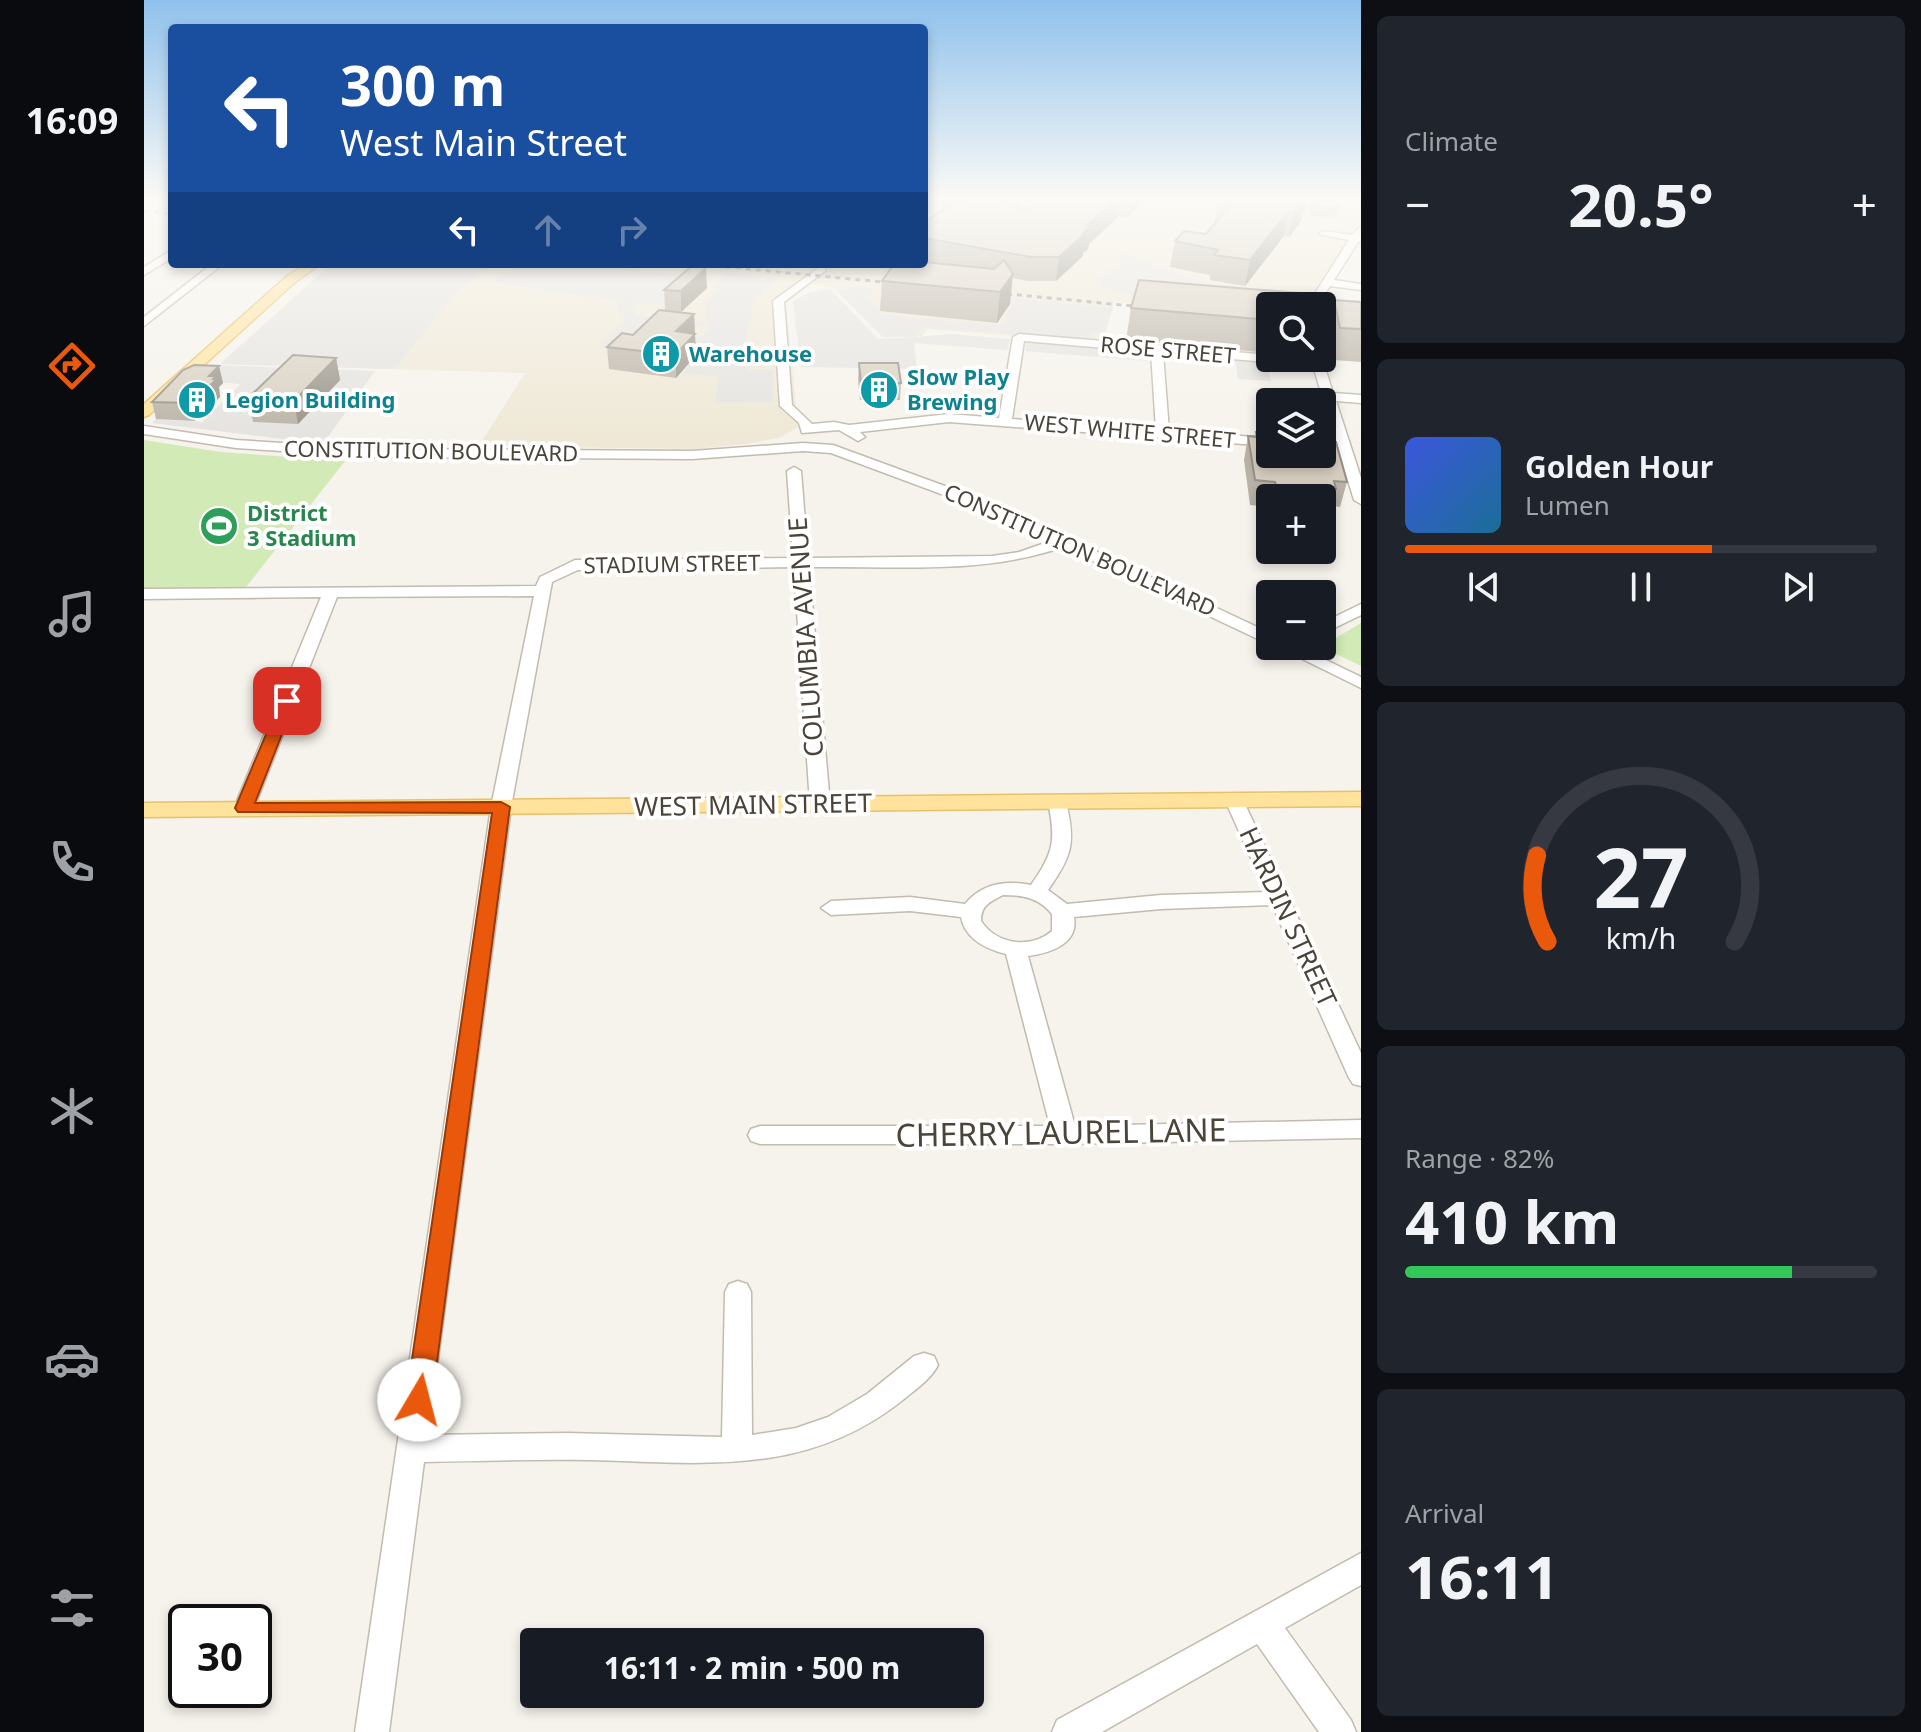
<!DOCTYPE html>
<meta charset="utf-8">
<style>
body{margin:0;font-family:"Noto Sans",sans-serif;background:#20242c;color:#f1f3f6;height:100vh;display:flex;flex-direction:column;font-size:30px;white-space:nowrap}
*{box-sizing:border-box;margin:0}
p{font-size:26px;color:#9ea1a6}
.icon{flex:none;width:44px;height:44px;fill:none;stroke:currentColor;stroke-width:2;stroke-linecap:round;stroke-linejoin:round}
.map{position:relative;flex:1;overflow:hidden}
.drawer{display:flex;flex-direction:column;gap:16px;padding:16px;background:#0d0f14;width:560px}
.drawer>*{flex:none}
.hud{position:absolute;left:24px;top:24px;width:760px;height:244px;border-radius:8px;box-shadow:0 4px 12px #0003;background:#1a4fa0;color:#fff;overflow:hidden}
.controls{position:absolute;left:1112px;top:292px;display:grid;gap:16px}
.controls a{display:grid;place-items:center;width:80px;height:80px;border-radius:8px;background:#171b24;box-shadow:0 4px 12px #0003;font-size:40px}
.speed{position:absolute;left:24px;top:1604px;display:flex;gap:16px;font-size:40px;font-weight:700;text-align:center}
.speed>*{display:grid;place-content:center;width:104px;height:104px;border-radius:50%;background:#171b24;box-shadow:0 4px 12px #0003;line-height:1}
.speed .limit{border:4px solid #111;border-radius:12px;background:#fff;color:#111}
.pin{position:absolute;display:grid;place-items:center;width:68px;height:68px;color:#fff;margin:-34px;border-radius:16px;box-shadow:0 4px 12px #0006}
.me{position:absolute;width:88px;margin:-44px;rotate:8deg;stroke-linejoin:round;filter:drop-shadow(0 0 6px #0008)}
.turn{display:flex;align-items:center;gap:28px;height:168px;padding:0 40px;font-size:36px}
.turn .icon{width:104px;height:104px;stroke-width:2.5}
.turn b{display:block;font-size:56px;line-height:68px}
.lanes{display:flex;align-items:center;height:76px;padding:0 40px;background:#0003;justify-content:center;gap:40px;direction:ltr}
.lanes .off{opacity:.35}
.big{font-size:60px;font-weight:700;line-height:1.1}
.drawer .card{flex:1;display:flex;flex-direction:column;justify-content:center;gap:12px;min-width:0;padding:0 28px;border-radius:12px;background:#20242c}
.drawer .dial{align-items:center;gap:0}
.dial svg{height:208px;overflow:visible;fill:none;stroke:#363941;stroke-width:7;stroke-linecap:round;text-anchor:middle}
.dial text{fill:#f1f3f6;stroke:none}
.song{display:flex;align-items:center;gap:24px}
.cover{width:96px;height:96px;border-radius:12px;background:linear-gradient(135deg,hsl(230 70% 55%),hsl(200 70% 35%))}
.played{height:8px;border-radius:4px;background:linear-gradient(90deg,#ea580c 65%,#363941 65%)}
.keys{display:flex;justify-content:space-around;direction:ltr}
.heat{display:flex;justify-content:space-between;align-items:center;font-size:44px;direction:ltr}
.charge{height:12px;border-radius:6px;background:linear-gradient(90deg,#34c759 82%,#363941 0)}
.trip{position:absolute;left:376px;top:1628px;width:464px;height:80px;border-radius:8px;background:#171b24;box-shadow:0 4px 12px #0003;font-weight:700;line-height:80px;text-align:center}
main{display:flex;flex:1;min-height:0}
.tab-bar{display:flex;flex-direction:column;width:144px;justify-content:space-around;align-items:center;background:#090b0e;color:#9ea1a6}
.tab-bar .icon{width:56px;height:56px}
.tab-bar .current{color:#ea580c}
.tab-bar b{font-size:36px;color:#f1f3f6}
.map>svg:first-child{display:block}
</style>
<main>
<nav class="tab-bar">
<b>16:09</b>
<svg class="icon current" aria-label="directions" viewBox="0 0 24 24"><path d="M12 3l9 9-9 9-9-9zM9 14v-3h6M13 9l2 2-2 2"/></svg>
<svg class="icon" aria-label="music" viewBox="0 0 24 24"><path d="M9 18V5l10-2v13"/><circle cx="6" cy="18" r="3"/><circle cx="16" cy="16" r="3"/></svg>
<svg class="icon" aria-label="phone" viewBox="0 0 24 24"><path d="M5 4h4l2 5-3 2q2 4 5 5l2-3 5 2v4C11 20 4 13 5 4z"/></svg>
<svg class="icon" aria-label="climate" viewBox="0 0 24 24"><path d="M12 3v18M4 7l16 10M4 17L20 7"/></svg>
<svg class="icon" aria-label="car" viewBox="0 0 24 24"><path d="M5 17H2v-5l4-1 3-4h7l3 4 3 1v5h-3M9 17h6M6 11h13"/><circle cx="7" cy="17" r="2"/><circle cx="17" cy="17" r="2"/></svg>
<svg class="icon" aria-label="filters" viewBox="0 0 24 24"><path d="M4 7h16M4 17h16"/><circle cx="9" cy="7" r="2"/><circle cx="15" cy="17" r="2"/></svg>
</nav>
<div class="map">
<svg width="1217" height="1732" viewBox="0 0 1217 1732">
<rect width="100%" height="100%" fill="#f6f3ec"/>
<path fill="#efe8d6" d="M 780,199 L 1217,199 L 1217,229 L 1168,306 L 1126,306 L 1126,316 L 971,302 L 958,343 L 783,329 L 778,336 L 739,337 L 690,288 L 667,284 L 642,303 L 654,427 L 637,437 L 603,444 L 549,449 L 335,446 L 381,373 L 76,364 L 187,264 L 780,264 Z"/>
<g fill="#d2eab5">
<path d="M 0,440 L 77,452 L 201,461 L 99,591 L 0,591 Z"/>
<path d="M 1217,623 L 1217,666 L 1176,646 L 1178,646 Z"/>
</g>
<g fill="#e5e3e0">
<path d="M 983,254 L 1060,282 L 1057,283 L 1063,285 L 1102,289 L 997,295 L 969,291 L 951,284 L 979,258 L 975,256 Z"/>
<path d="M 188,264 L 349,264 L 315,290 L 250,369 L 76,364 Z"/>
<path d="M 373,264 L 441,264 L 555,276 L 523,304 L 498,302 L 491,303 L 487,309 L 493,316 L 561,322 L 562,302 L 573,290 L 568,288 L 584,272 L 634,278 L 609,300 L 607,321 L 603,326 L 601,359 L 606,370 L 629,370 L 629,402 L 571,403 L 575,376 L 538,374 L 553,355 L 537,352 L 553,337 L 559,336 L 565,327 L 523,324 L 470,349 L 454,347 L 481,320 L 473,308 L 473,300 L 347,283 Z"/>
<path d="M 714,286 L 731,288 L 725,298 L 739,315 L 858,325 L 872,298 L 968,308 L 960,334 L 947,333 L 944,340 L 779,327 L 772,337 L 807,334 L 866,339 L 863,350 L 770,343 L 773,369 L 657,367 L 649,302 L 663,293 L 686,289 L 734,339 L 770,337 L 739,337 L 693,291 Z"/>
<path d="M 883,341 L 1006,351 L 1004,361 L 881,351 Z"/>
<path d="M 1091,358 L 1123,360 L 1127,381 L 1094,379 Z"/>
<path d="M 73,365 L 231,371 L 179,444 L 8,423 L 12,419 L 58,422 L 97,384 L 54,381 Z"/>
</g>
<g fill="none" stroke-linecap="round" stroke-linejoin="round">
<defs>
<g id="minor">
<path d="M 1217,226 L 1217,242 L 1214,242 L 1190,280 L 1217,284 L 1217,290 L 1186,286 L 1173,306 L 1163,306 L 1205,240 L 1175,234 L 1180,231 L 1208,235 Z"/>
<path d="M 28,250 L 28,258 L 0,275 L 0,267 Z"/>
<path d="M 68,264 L 79,264 L 0,326 L 0,317 Z"/>
<path d="M 677,266 L 681,267 L 681,271 L 640,302 L 648,405 L 668,424 L 690,422 L 705,425 L 805,414 L 855,418 L 869,337 L 875,334 L 1126,355 L 1126,358 L 1178,358 L 1189,393 L 1217,395 L 1217,403 L 1192,401 L 1217,478 L 1217,504 L 1210,500 L 1169,366 L 1019,353 L 1025,431 L 1126,438 L 1126,446 L 805,422 L 716,432 L 721,437 L 714,441 L 695,430 L 658,433 L 655,423 L 636,406 L 629,301 ZM 880,341 L 1007,352 L 1012,430 L 868,419 Z"/>
<path d="M 0,426 L 92,440 L 232,449 L 548,451 L 659,443 L 689,445 L 858,507 L 1126,633 L 1126,644 L 1120,642 L 919,547 C 838,575 751,566 665,567 L 686,804 L 676,810 L 666,804 L 650,567 L 434,570 L 408,582 L 367,807 L 284,1435 L 423,1433 L 578,1437 L 581,1292 L 585,1284 L 594,1281 L 603,1284 L 607,1292 L 608,1435 L 652,1428 L 684,1417 L 723,1394 L 770,1356 L 780,1353 L 790,1356 L 794,1365 C 787,1379 772,1389 760,1399 C 663,1477 561,1463 445,1460 C 390,1459 335,1461 280,1462 L 245,1732 L 211,1732 L 347,807 L 390,596 L 193,597 L 110,808 L 100,814 L 90,808 L 177,597 L 0,599 L 0,589 L 392,586 L 396,577 L 431,560 L 649,558 L 643,471 L 650,467 L 657,471 L 664,558 L 848,556 L 875,552 L 907,541 L 848,513 L 687,453 L 659,451 L 548,459 L 232,457 L 92,448 L 0,434 Z"/>
<path d="M 1217,604 L 1217,615 L 1178,634 L 1178,623 Z"/>
<path d="M 1132,646 L 1153,646 L 1217,677 L 1217,688 Z"/>
<path d="M 1090,794 L 1099,800 L 1217,1053 L 1217,1086 L 1209,1084 L 1205,1078 L 1128,905 L 1017,909 L 930,917 C 935,944 906,953 884,956 L 931,1126 L 1217,1120 L 1217,1138 L 921,1144 L 616,1144 L 607,1141 L 604,1135 L 607,1129 L 616,1126 L 906,1126 L 862,954 C 842,949 821,939 817,917 L 766,911 L 687,915 L 677,908 L 687,901 L 766,897 L 821,904 C 838,883 862,880 887,885 C 910,853 912,840 904,802 L 913,796 L 922,802 C 932,843 928,856 904,890 L 923,904 L 1017,895 L 1122,892 L 1081,800 ZM 859,895 C 879,895 895,898 908,914 L 908,931 C 887,949 853,945 837,921 C 837,905 846,902 859,895 Z"/>
<path d="M 1217,1553 L 1217,1585 L 1141,1628 L 1207,1720 L 1212,1732 L 1175,1732 L 1113,1644 L 958,1732 L 908,1732 L 913,1720 Z"/>
</g>
<g id="major">
<path d="M 162,264 L 176,264 L 150,283 L 5,415 L 0,417 L 0,404 L 142,277 Z"/>
<path d="M 1217,792 L 1217,806 L 0,817 L 0,803 Z"/>
</g>
</defs>
<use href="#minor" stroke="#c2bbae" stroke-width="3"/>
<use href="#major" stroke="#e6c16a" stroke-width="3"/>
<use href="#minor" fill="#fff" fill-rule="evenodd"/>
<use href="#major" fill="#ffe39c" fill-rule="evenodd"/>
<g stroke="#9a9a9a" stroke-width="3" stroke-dasharray="5 5" stroke-linecap="butt">
<path d="M 0,211 L 28,214"/>
<path d="M 552,264 L 759,284"/>
<path d="M 843,292 L 1010,308"/>
<path d="M 1178,324 L 1217,328"/>
</g>
</g>
<g fill="#bab2a6">
<path d="M 780,199 L 859,199 L 877,209 L 888,207 L 899,199 L 999,199 L 997,204 L 982,218 L 974,217 L 945,244 L 944,249 L 939,253 L 939,256 L 912,281 L 884,281 L 868,278 L 866,304 L 853,323 L 736,311 L 738,281 L 780,262 L 780,223 L 804,207 L 780,203 Z"/>
<path d="M 1162,199 L 1157,221 L 1145,237 L 1140,236 L 1101,286 L 1066,280 L 1066,275 L 1026,267 L 1031,241 L 1062,234 L 1070,224 L 1074,204 Z"/>
<path d="M 1173,199 L 1198,199 L 1189,218 L 1165,215 L 1167,206 Z"/>
<path d="M 563,288 L 537,312 L 521,310 L 520,290 Z"/>
<path d="M 1190,300 L 1217,302 L 1217,362 L 1189,360 L 1183,331 Z"/>
<path d="M 1126,306 L 1126,353 L 982,340 L 987,308 Z"/>
<path d="M 550,314 L 552,355 L 532,378 L 465,369 L 463,347 L 489,335 Z"/>
<path d="M 192,358 L 196,380 L 154,424 L 109,422 L 104,398 Z"/>
<path d="M 715,363 L 757,383 L 756,400 L 716,400 L 714,380 Z"/>
<path d="M 75,366 L 79,383 L 75,387 L 76,397 L 50,421 L 12,419 L 8,402 Z"/>
<path d="M 1112,432 L 1203,482 L 1196,507 L 1188,506 L 1186,514 L 1178,514 L 1178,498 L 1126,498 L 1126,509 L 1126,507 L 1106,505 L 1100,460 L 1104,436 L 1111,437 Z"/>
</g>
<g fill="#979187">
<path d="M 972,199 L 977,199 L 974,217 L 945,244 L 944,249 L 939,253 L 939,256 L 912,281 L 915,257 L 943,225 Z"/>
<path d="M 985,199 L 999,199 L 997,204 L 982,218 Z"/>
<path d="M 1160,199 L 1162,199 L 1157,221 L 1145,237 L 1150,212 Z"/>
<path d="M 1196,199 L 1198,199 L 1197,202 L 1189,218 L 1191,208 Z"/>
<path d="M 1144,211 L 1140,236 L 1101,286 L 1106,260 Z"/>
<path d="M 562,268 L 563,288 L 537,312 L 537,291 Z"/>
<path d="M 869,274 L 866,304 L 853,323 L 856,292 Z"/>
<path d="M 550,314 L 552,355 L 532,378 L 532,331 Z"/>
<path d="M 192,358 L 196,380 L 154,424 L 150,401 Z"/>
<path d="M 75,366 L 79,383 L 75,387 L 76,397 L 50,421 L 46,403 L 65,376 Z"/>
</g>
<g fill="#d8cfc1" stroke="#979187" stroke-width="2">
<path d="M 823,199 L 858,199 L 877,209 L 888,207 L 899,199 L 972,199 L 943,225 L 947,225 L 939,233 L 942,233 L 915,257 L 887,257 L 780,238 L 780,223 L 811,202 Z"/>
<path d="M 1078,199 L 1160,199 L 1150,212 L 1144,211 L 1106,260 L 1070,255 L 1074,250 L 1031,241 L 1040,231 L 1062,234 L 1086,206 L 1074,204 Z"/>
<path d="M 1173,199 L 1196,199 L 1191,208 L 1167,206 Z"/>
<path d="M 860,260 L 869,274 L 856,292 L 738,281 L 750,264 L 780,264 L 780,262 L 850,269 Z"/>
<path d="M 550,264 L 559,264 L 562,268 L 537,291 L 520,290 Z"/>
<path d="M 995,280 L 1156,293 L 1158,306 L 1126,306 L 1126,320 L 987,308 Z"/>
<path d="M 1190,300 L 1217,302 L 1217,329 L 1196,328 Z"/>
<path d="M 515,310 L 550,314 L 532,331 L 551,334 L 531,355 L 463,347 L 478,333 L 489,335 Z"/>
<path d="M 149,355 L 192,358 L 150,401 L 104,398 Z"/>
<path d="M 715,363 L 754,363 L 757,383 L 717,383 Z"/>
<path d="M 50,365 L 75,366 L 65,376 L 72,376 L 69,379 L 72,380 L 46,403 L 8,402 L 39,370 Z"/>
<path d="M 1112,432 L 1126,433 L 1126,454 L 1178,454 L 1178,441 L 1192,442 L 1203,482 L 1190,481 L 1192,489 L 1132,485 L 1131,482 L 1111,480 L 1104,436 L 1113,437 Z"/>
</g>
<linearGradient id="sky" x2="0" y2="1"><stop stop-color="#8fc1ec"/><stop offset="0.45" stop-color="#fbfaf6"/><stop offset="1" stop-color="#fbfaf6" stop-opacity="0"/></linearGradient>
<rect width="1217" height="442" fill="url(#sky)"/>
<path fill="#ea580c" stroke="#983908" stroke-width="2" d="M 143,696 L 151,701 L 111,803 L 357,802 L 366,807 L 288,1400 L 284,1409 L 275,1412 L 266,1409 L 262,1400 L 348,813 L 94,812 L 91,808 L 136,701 Z"/>
<defs>
<symbol id="building-disc" viewBox="-11 -11 22 22"><circle r="9.5" fill="#0f9aa8" stroke="#fff"/><path d="M-4-6H4V6H1V3H-1V6H-4ZM-2.5-4.3h1.7v1.8h-1.7ZM.8-4.3h1.7v1.8H.8ZM-2.5-1h1.7V.8h-1.7ZM.8-1h1.7V.8H.8Z" fill="#fff"/></symbol>
<symbol id="stadium-disc" viewBox="-11 -11 22 22"><circle r="9.5" fill="#2e9e5b" stroke="#fff"/><path d="M0-5a6.5 5 0 1 0 0 10a6.5 5 0 1 0 0-10ZM-3.5-1.8h7v3.6h-7Z" fill="#fff"/></symbol>
</defs>
<g fill-rule="evenodd">
<use href="#building-disc" x="495" y="332" width="44" height="44"/>
<use href="#building-disc" x="713" y="368" width="44" height="44"/>
<use href="#building-disc" x="31" y="378" width="44" height="44"/>
<use href="#stadium-disc" x="53" y="504" width="44" height="44"/>
</g>
<g text-anchor="middle" stroke-width="8" stroke-linejoin="round" paint-order="stroke">
<g font-size="22" fill="#4b4439" stroke="#fff">
<text transform="translate(1024 350) rotate(5)" y="8">ROSE STREET</text>
<text transform="translate(986 431) rotate(5)" y="8">WEST WHITE STREET</text>
<text transform="translate(287 451) rotate(1)" y="8">CONSTITUTION BOULEVARD</text>
<text transform="translate(936 550) rotate(24)" y="8">CONSTITUTION BOULEVARD</text>
<text transform="translate(528 564) rotate(-1)" y="8">STADIUM STREET</text>
</g>
<g font-size="22" font-weight="bold" fill="#0d838f" stroke="#fff" text-anchor="start">
<text x="545" y="362">Warehouse</text>
<text x="763" y="385">Slow Play<tspan x="763" dy="25">Brewing</tspan></text>
<text x="81" y="408">Legion Building</text>
</g>
<g font-size="22" font-weight="bold" fill="#27864d" stroke="#fff" text-anchor="start">
<text x="103" y="521">District<tspan x="103" dy="25">3 Stadium</tspan></text>
</g>
<g font-size="26" fill="#4b4439" stroke="#fff">
<text transform="translate(662 637) rotate(-94)" y="9">COLUMBIA AVENUE</text>
<text transform="translate(609 805) rotate(-1)" y="9">WEST MAIN STREET</text>
<text transform="translate(1144 917) rotate(65)" y="9">HARDIN STREET</text>
</g>
<g font-size="32" fill="#4b4439" stroke="#fff">
<text transform="translate(917 1133) rotate(-1)" y="11">CHERRY LAUREL LANE</text>
</g>
</g>
</svg>
<div class="controls">
<a><svg class="icon" aria-label="search" viewBox="0 0 24 24"><circle cx="10" cy="10" r="6"/><path d="M15 15l6 6"/></svg></a>
<a><svg class="icon" aria-label="layers" viewBox="0 0 24 24"><path d="M12 4l9 5-9 5-9-5zM3 14l9 5 9-5"/></svg></a>
<a>+</a>
<a>−</a>
</div>
<div class="speed"><div class="limit">30</div></div>
<div class="pin" style="left:143px;top:701px;background:#d93025"><svg class="icon" aria-label="arrive" viewBox="0 0 24 24"><path d="M6 21V4h12l-3 4 3 4H6"/></svg></div>
<svg class="me" style="left:275px;top:1400px" viewBox="-20 -20 40 40"><circle r="19" fill="#fff"/><path d="M0-13L10 11 0 6-10 11z" fill="#ea580c"/></svg>
<div class="trip">16:11 · 2 min · 500 m</div>
<div class="hud">
<div class="turn"><svg class="icon" aria-label="left" viewBox="0 0 24 24"><path d="M17 20v-9H6M10 6l-5 5 5 5"/></svg><div><b>300 m</b>West Main Street</div></div>
<div class="lanes"><svg class="icon" aria-label="left" viewBox="0 0 24 24"><path d="M17 20v-9H6M10 6l-5 5 5 5"/></svg><svg class="icon off" aria-label="ahead" viewBox="0 0 24 24"><path d="M12 20V5M6 11l6-6 6 6"/></svg><svg class="icon off" aria-label="right" viewBox="0 0 24 24"><path d="M7 20v-9h11M14 6l5 5-5 5"/></svg></div>
</div>
</div>
<section class="drawer">
<div class="card"><p>Climate</p>
<div class="heat"><a>−</a><b class="big">20.5°</b><a>+</a></div>
</div>
<div class="card">
<div class="song"><i class="cover"></i><div><b>Golden Hour</b><p>Lumen</p></div></div>
<div class="played"></div>
<div class="keys"><svg class="icon" aria-label="previous" viewBox="0 0 24 24"><path d="M18 5L8 12l10 7zM5 5v14"/></svg><svg class="icon" aria-label="pause" viewBox="0 0 24 24"><path d="M8 5v14M16 5v14"/></svg><svg class="icon" aria-label="next" viewBox="0 0 24 24"><path d="M6 5l10 7-10 7zM19 5v14"/></svg></div>
</div>
<div class="card dial"><svg viewBox="0 0 100 80">
<path d="M14 69A42 42 0 1 1 86 69"/>
<path d="M14 69A42 42 0 0 1 10 36" stroke="#ea580c"/>
<text x="50" y="56" font-size="32" font-weight="700">27</text>
<text x="50" y="72" font-size="11">km/h</text>
</svg></div>
<div class="card"><p>Range · 82%</p><b class="big">410 km</b><div class="charge"></div></div>
<div class="card"><p>Arrival</p><b class="big">16:11</b></div>
</section>
</main>
